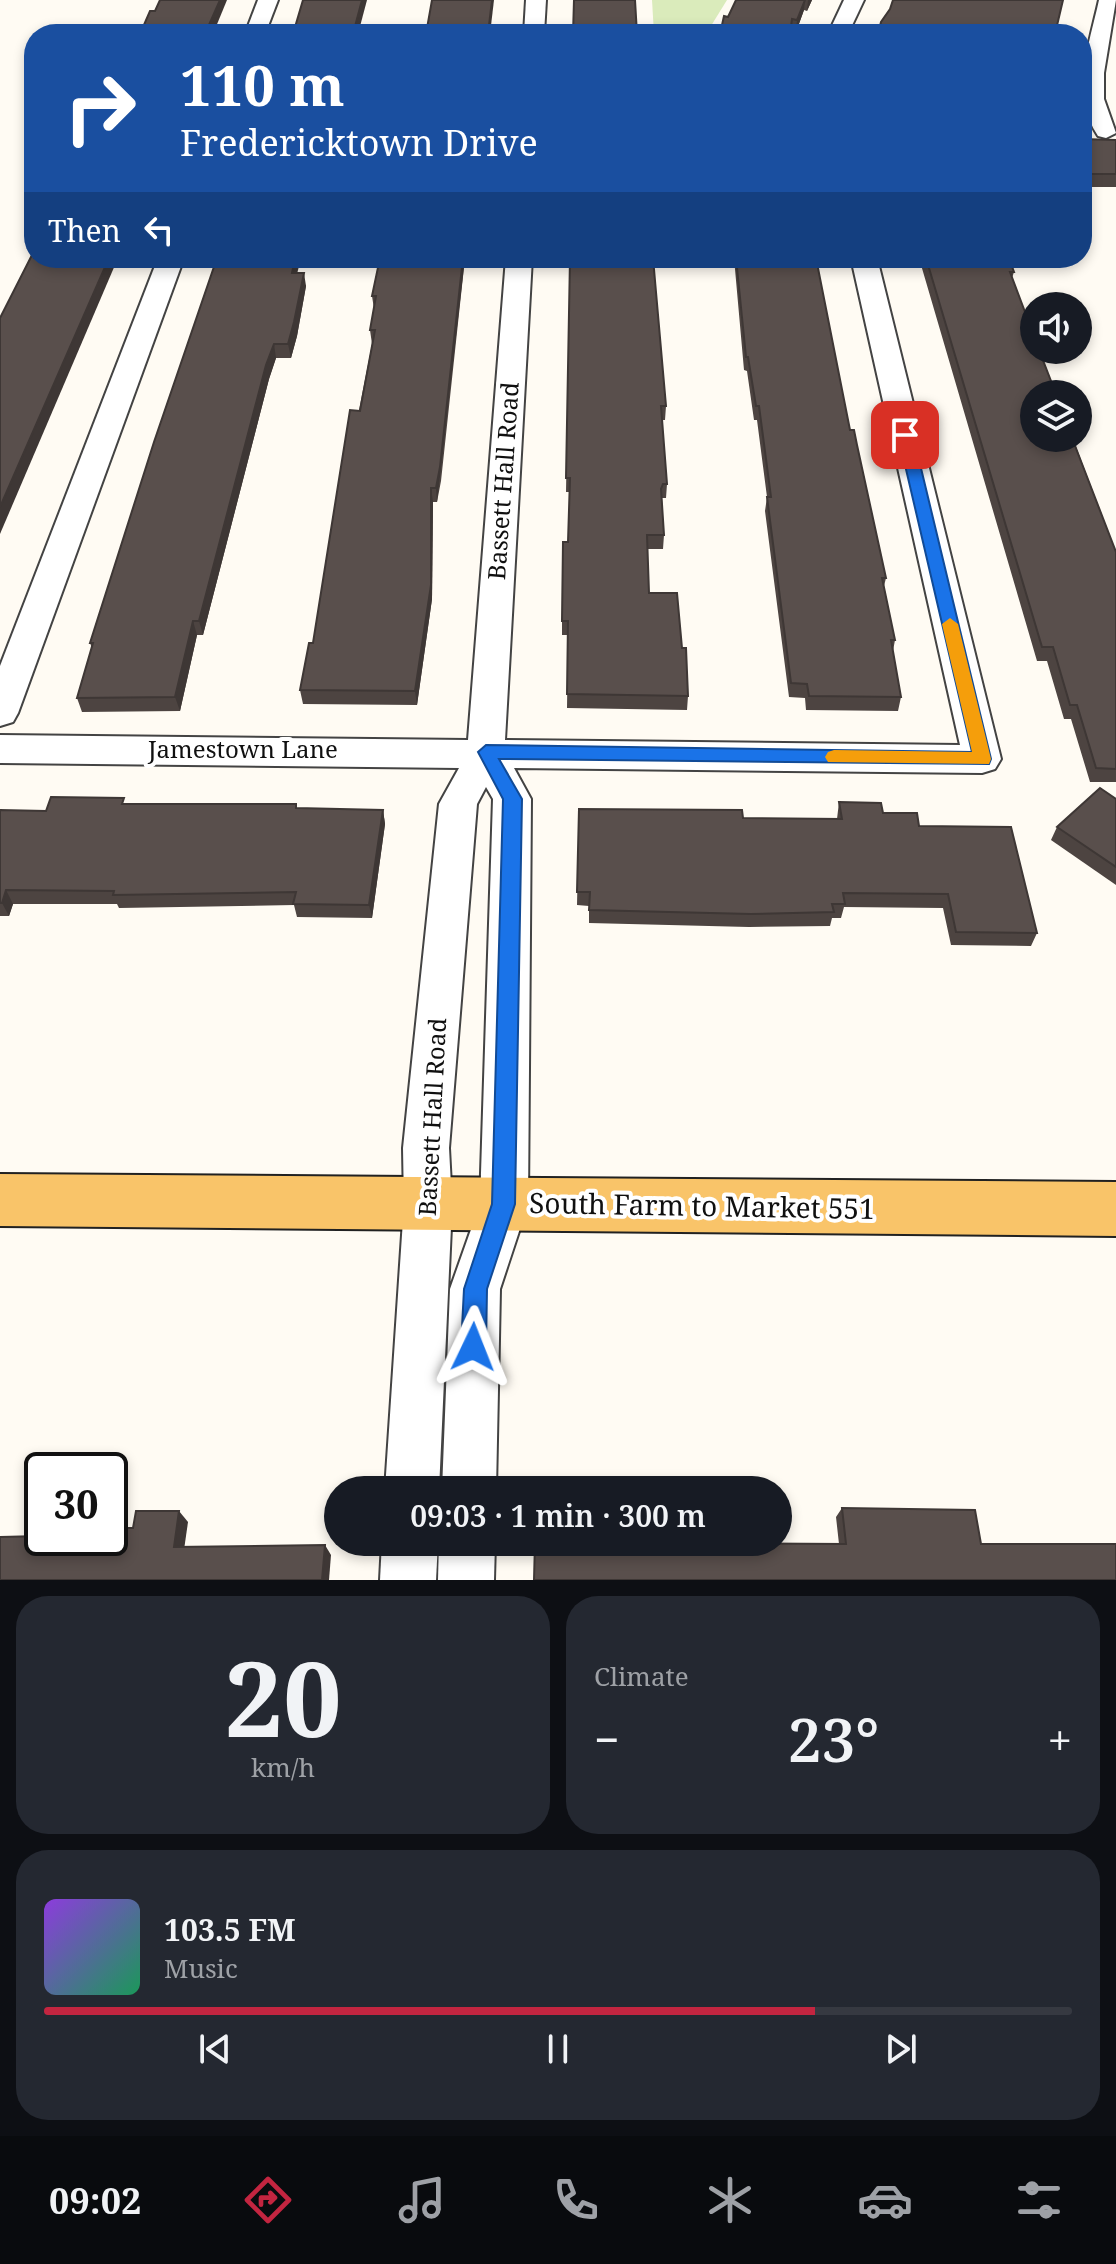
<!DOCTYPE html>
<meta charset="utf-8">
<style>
body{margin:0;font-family:"Noto Serif",serif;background:#242831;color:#f1f3f6;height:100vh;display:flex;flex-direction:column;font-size:30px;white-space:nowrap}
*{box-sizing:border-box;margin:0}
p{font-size:26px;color:#9ea1a6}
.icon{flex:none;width:44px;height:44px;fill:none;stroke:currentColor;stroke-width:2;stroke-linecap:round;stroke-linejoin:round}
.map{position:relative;height:1580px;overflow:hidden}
.side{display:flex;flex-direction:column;gap:16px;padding:16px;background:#0d0f14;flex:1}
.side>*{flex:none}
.guide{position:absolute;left:24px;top:24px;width:1068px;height:244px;border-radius:32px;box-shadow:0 4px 12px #0003;background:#1a4fa0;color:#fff;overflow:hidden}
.buttons{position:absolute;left:1020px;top:292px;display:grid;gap:16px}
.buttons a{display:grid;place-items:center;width:72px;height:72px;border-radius:50%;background:#171b24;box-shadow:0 4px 12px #0003;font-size:40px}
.speed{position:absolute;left:24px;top:1452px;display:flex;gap:16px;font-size:40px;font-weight:700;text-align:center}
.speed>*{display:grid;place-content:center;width:104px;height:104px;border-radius:50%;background:#171b24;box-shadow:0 4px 12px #0003;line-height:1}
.speed .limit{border:4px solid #111;border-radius:12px;background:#fff;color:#111}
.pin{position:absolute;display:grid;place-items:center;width:68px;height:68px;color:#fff;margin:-34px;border-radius:16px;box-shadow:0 4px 12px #0006}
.me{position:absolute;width:88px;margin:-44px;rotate:2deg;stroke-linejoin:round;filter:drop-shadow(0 0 6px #0008)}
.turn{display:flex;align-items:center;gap:28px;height:168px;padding:0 24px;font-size:36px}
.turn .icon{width:104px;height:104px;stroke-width:2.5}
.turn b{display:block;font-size:56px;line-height:68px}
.then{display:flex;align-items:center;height:76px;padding:0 24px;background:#0003;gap:16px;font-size:30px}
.big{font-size:60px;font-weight:600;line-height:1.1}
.side .card{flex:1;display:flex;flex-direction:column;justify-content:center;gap:12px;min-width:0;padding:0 28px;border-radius:32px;background:#242831}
.side .dial{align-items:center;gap:0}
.dial b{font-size:104px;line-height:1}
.song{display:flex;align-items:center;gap:24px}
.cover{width:96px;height:96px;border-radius:12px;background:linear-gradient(135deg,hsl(270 70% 55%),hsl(150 70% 35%))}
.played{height:8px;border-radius:4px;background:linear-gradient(90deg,#c32540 75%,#363941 75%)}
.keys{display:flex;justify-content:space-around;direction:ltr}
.heat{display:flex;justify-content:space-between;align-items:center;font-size:44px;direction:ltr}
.side .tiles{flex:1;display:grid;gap:16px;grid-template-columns:1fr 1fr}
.card:last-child{grid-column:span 2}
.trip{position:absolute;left:324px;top:1476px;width:468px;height:80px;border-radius:40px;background:#171b24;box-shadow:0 4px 12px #0003;font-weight:600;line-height:80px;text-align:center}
.dock{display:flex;height:128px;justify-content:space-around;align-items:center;background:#090b0e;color:#9ea1a6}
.dock .icon{width:56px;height:56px}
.dock .active{color:#c32540}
.dock b{font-size:36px;color:#f1f3f6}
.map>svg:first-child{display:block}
</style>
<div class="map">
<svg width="1116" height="1580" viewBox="0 0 1116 1580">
<rect width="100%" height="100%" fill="#fffbf3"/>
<path fill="#daebbb" d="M 652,0 L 727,0 L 706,34 L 654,34 Z"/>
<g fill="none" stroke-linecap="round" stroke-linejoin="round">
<defs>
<g id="minor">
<path d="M 258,0 L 278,0 L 265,34 L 245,34 Z"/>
<path d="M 526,0 L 546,0 L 544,34 L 524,34 Z"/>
<path d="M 844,0 L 864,0 L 848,34 L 828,34 Z"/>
<path d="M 1099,0 L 1116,0 L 1104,73 L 1104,99 L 1116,133 L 1106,138 L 1098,136 C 1070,93 1089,46 1099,0 Z"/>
<path d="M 158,258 L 184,258 L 18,713 L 13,722 L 0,726 L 0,666 Z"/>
<path d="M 506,258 L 532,258 L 505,740 L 960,745 L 851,258 L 877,258 L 1001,759 L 995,769 L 982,773 L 514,768 L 531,799 L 528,1204 L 500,1289 L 496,1490 L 442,1490 L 450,1289 L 480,1204 L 493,799 L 486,787 L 477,804 L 449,1148 L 452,1205 L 439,1490 L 385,1490 L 404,1205 L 403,1148 L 439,804 L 459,768 L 0,763 L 0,735 L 468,740 Z"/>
<path d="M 382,1542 L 438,1542 L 436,1580 L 380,1580 Z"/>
<path d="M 439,1542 L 495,1542 L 494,1580 L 438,1580 Z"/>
</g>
<path id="major" d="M 0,1174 L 1116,1182 L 1116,1236 L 0,1226 Z"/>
</defs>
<use href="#minor" stroke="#434343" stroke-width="4"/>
<use href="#major" stroke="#212121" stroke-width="4"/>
<use href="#minor" fill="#fff" fill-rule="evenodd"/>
<use href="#major" fill="#f9c469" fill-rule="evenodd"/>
</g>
<g fill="#4d4441">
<path d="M 736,0 L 812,0 L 807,11 L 804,10 L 796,32 L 728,17 Z"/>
<path d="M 1082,139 L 1116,140 L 1116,187 L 1082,187 Z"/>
<path d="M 380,258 L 465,258 L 441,481 L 437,502 L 433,502 L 432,599 L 417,705 L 303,704 L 300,690 L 313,643 L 372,344 L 370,330 L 374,309 L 372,296 Z"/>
<path d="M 570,258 L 666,406 L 665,420 L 662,420 L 667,484 L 666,498 L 662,498 L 664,535 L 663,549 L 647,549 L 649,593 L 682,648 L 688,696 L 687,710 L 567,708 L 568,635 L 562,635 L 562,621 L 568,542 L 570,492 L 566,492 Z"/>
<path d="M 734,258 L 816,258 L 850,430 L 886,578 L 884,586 L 895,640 L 893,651 L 901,697 L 898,711 L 806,710 L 805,698 L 789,697 L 765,511 L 767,497 L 757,420 L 754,420 L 747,371 L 744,370 Z"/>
<path d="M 919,258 L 1009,258 L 1014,272 L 1012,278 L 1116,552 L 1116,782 L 1090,782 L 1071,719 L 1064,719 L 1047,661 L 1037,661 Z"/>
<path d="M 297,273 L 306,286 L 297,336 L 291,358 L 276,358 L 269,379 L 203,635 L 197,635 L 180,711 L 82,712 L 77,698 L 92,648 L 90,643 Z"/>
<path d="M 1116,799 L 1116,885 L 1051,840 L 1057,827 Z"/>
<path d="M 839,802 L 883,813 L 919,826 L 1037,933 L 1031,946 L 951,945 L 943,908 L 844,907 L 841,918 L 832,918 L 830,926 L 749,927 L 589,923 L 589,906 L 577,905 L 579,809 L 743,818 L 837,819 Z"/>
<path d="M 126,804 L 383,810 L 385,824 L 372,918 L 297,917 L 294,905 L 119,908 L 117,904 L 13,904 L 9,916 L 0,916 L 0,810 L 46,811 Z"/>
<path d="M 842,1508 L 981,1544 L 1116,1580 L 666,1543 L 839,1544 L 836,1517 Z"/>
</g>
<g fill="#3e3735">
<path d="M 220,0 L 227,0 L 213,34 L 205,34 Z"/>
<path d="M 362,0 L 367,0 L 358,34 L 353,34 Z"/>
<path d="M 492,0 L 494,0 L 490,34 L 488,34 Z"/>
<path d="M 805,0 L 804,10 L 796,32 L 797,20 Z"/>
<path d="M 808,0 L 812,0 L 807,11 Z"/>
<path d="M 109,258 L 118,258 L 0,534 L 0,507 Z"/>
<path d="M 295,258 L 301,258 L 294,286 L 292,273 Z"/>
<path d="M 463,258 L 465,258 L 437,502 L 436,488 Z"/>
<path d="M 304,273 L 306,286 L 297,336 L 291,358 L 288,344 Z"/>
<path d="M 274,344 L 276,358 L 269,379 L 203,635 L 199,621 L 266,365 Z"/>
<path d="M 431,488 L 433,502 L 432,599 L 417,705 L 415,691 Z"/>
<path d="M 193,621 L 197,635 L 180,711 L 175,697 Z"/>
<path d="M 383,810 L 385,824 L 372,918 L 369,905 Z"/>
<path d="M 6,890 L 13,904 L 9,916 L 2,903 Z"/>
<path d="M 179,1511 L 188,1522 L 183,1557 L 174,1547 Z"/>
<path d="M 325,1545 L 331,1555 L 329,1580 L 322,1580 Z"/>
</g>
<g fill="#594f4c" stroke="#3e3735" stroke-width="2">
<path d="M 160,0 L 220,0 L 205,34 L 140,34 L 150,11 L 155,11 Z"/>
<path d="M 303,0 L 362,0 L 353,34 L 293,34 Z"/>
<path d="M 432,0 L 492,0 L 488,34 L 426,34 Z"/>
<path d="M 574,0 L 635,0 L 637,34 L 573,34 Z"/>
<path d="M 736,0 L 805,0 L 797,20 L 792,19 L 790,34 L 720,34 L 724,16 L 728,17 Z"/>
<path d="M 893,0 L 1063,0 L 1055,34 L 878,34 L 881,22 L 890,9 Z"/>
<path d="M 1082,139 L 1116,140 L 1116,174 L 1082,174 Z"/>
<path d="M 34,251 L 34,258 L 109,258 L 0,507 L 0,318 Z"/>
<path d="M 217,258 L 295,258 L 292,273 L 304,273 L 294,322 L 288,344 L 274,344 L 266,365 L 199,621 L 193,621 L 175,697 L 77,698 L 93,643 L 90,643 L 154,442 Z"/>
<path d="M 380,258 L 463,258 L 440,467 L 436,488 L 431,488 L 431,585 L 415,691 L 300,690 L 309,643 L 313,643 L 350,410 L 360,411 L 375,330 L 370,330 L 376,296 L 372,296 Z"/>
<path d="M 570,258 L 653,258 L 666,406 L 661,406 L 667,484 L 663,484 L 661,489 L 664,535 L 647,535 L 649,593 L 677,593 L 682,648 L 686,648 L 688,696 L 567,694 L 568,621 L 562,621 L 563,542 L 568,542 L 570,478 L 566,478 Z"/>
<path d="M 736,258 L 816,258 L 850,430 L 854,430 L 857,445 L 886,578 L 882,578 L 895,640 L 891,640 L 901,697 L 809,696 L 807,684 L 791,683 L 767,497 L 771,497 L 759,406 L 756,406 L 748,357 L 746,357 Z"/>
<path d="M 926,258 L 1009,258 L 1014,272 L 1010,272 L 1034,336 L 1034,350 L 1039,350 L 1056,394 L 1034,394 L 1034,438 L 1072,438 L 1116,552 L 1116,769 L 1096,768 L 1077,705 L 1070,705 L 1053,647 L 1042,647 Z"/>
<path d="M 1100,788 L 1116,799 L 1116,867 L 1057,827 Z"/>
<path d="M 51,797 L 124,798 L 122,804 L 296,804 L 296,808 L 383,810 L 369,905 L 293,904 L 296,892 L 113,895 L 114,891 L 6,890 L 2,903 L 0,903 L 0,810 L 46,811 Z"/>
<path d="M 839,802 L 881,803 L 883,813 L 917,813 L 919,826 L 1011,827 L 1037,933 L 956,932 L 948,894 L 843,893 L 845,904 L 832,904 L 834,912 L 751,914 L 589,910 L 590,892 L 577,892 L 579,809 L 742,810 L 743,818 L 842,819 Z"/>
<path d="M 842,1508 L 975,1510 L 981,1544 L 1116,1544 L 1116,1580 L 534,1580 L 535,1542 L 666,1542 L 666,1543 L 846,1544 Z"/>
<path d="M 136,1511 L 179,1511 L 174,1547 L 325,1545 L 322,1580 L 0,1580 L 0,1537 L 41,1536 L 42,1532 L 42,1538 L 110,1538 L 110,1528 L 133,1528 Z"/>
</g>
<path fill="#1a73e8" stroke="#114b97" stroke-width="2" d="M 905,431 L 913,435 L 991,759 L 989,764 L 499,759 L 522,799 L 515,1204 L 487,1289 L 486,1347 L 482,1355 L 473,1359 L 465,1355 L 461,1347 L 464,1289 L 492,1204 L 503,799 L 478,752 L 486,745 L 972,752 L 898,435 Z"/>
<path fill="#f59e0b" d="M 950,618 L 958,624 L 991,759 L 989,764 L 828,762 L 825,757 L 828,752 L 834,750 L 972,752 L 942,624 Z"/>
<g text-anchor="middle" stroke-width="8" stroke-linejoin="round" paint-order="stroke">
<g font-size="24" fill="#101010" stroke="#fff">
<text transform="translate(504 481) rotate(-86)" y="8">Bassett Hall Road</text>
<text x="243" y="758">Jamestown Lane</text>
<text transform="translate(433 1117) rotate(-87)" y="8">Bassett Hall Road</text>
</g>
<g font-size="28" fill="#101010" stroke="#fff">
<text transform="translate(702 1206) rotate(1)" y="10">South Farm to Market 551</text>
</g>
</g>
</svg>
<div class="buttons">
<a><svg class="icon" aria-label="sound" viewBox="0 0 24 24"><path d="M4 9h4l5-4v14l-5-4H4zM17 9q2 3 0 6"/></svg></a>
<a><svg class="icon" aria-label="layers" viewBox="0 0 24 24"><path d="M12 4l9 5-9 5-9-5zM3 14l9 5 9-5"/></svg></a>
</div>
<div class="speed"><div class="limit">30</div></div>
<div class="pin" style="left:905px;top:435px;background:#d93025"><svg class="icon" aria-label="arrive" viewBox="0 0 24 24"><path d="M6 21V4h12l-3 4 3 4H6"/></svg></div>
<svg class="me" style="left:473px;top:1347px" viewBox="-20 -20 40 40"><path d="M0-17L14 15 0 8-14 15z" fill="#1a73e8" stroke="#fff" stroke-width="4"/></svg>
<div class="trip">09:03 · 1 min · 300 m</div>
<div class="guide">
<div class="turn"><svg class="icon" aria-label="right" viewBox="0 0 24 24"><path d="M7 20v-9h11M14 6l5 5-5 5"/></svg><div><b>110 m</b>Fredericktown Drive</div></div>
<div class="then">Then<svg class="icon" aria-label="left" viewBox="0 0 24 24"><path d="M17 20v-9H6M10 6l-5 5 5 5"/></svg></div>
</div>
</div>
<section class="side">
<div class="tiles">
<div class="card dial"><b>20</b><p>km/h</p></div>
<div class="card"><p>Climate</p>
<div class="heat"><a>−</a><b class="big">23°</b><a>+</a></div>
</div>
<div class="card">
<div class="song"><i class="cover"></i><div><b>103.5 FM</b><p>Music</p></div></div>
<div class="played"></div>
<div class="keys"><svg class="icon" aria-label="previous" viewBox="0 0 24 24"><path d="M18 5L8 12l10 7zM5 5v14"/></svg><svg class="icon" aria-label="pause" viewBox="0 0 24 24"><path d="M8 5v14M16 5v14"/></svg><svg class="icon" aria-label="next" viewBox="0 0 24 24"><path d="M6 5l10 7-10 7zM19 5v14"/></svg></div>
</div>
</div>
</section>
<nav class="dock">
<b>09:02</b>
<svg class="icon active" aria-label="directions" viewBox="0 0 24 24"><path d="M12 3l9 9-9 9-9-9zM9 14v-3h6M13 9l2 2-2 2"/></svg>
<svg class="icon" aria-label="music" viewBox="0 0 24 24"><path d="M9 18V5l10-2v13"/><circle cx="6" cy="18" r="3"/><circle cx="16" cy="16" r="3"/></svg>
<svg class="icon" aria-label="phone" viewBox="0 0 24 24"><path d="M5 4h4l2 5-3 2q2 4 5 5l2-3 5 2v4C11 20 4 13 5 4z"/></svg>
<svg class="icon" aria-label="climate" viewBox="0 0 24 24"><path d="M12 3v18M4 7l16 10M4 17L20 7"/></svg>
<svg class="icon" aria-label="car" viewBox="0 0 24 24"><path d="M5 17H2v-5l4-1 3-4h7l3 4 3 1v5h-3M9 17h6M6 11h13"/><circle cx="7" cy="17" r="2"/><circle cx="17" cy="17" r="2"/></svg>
<svg class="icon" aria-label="filters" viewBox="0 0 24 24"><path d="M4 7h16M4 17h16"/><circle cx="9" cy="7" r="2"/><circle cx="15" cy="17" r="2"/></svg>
</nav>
